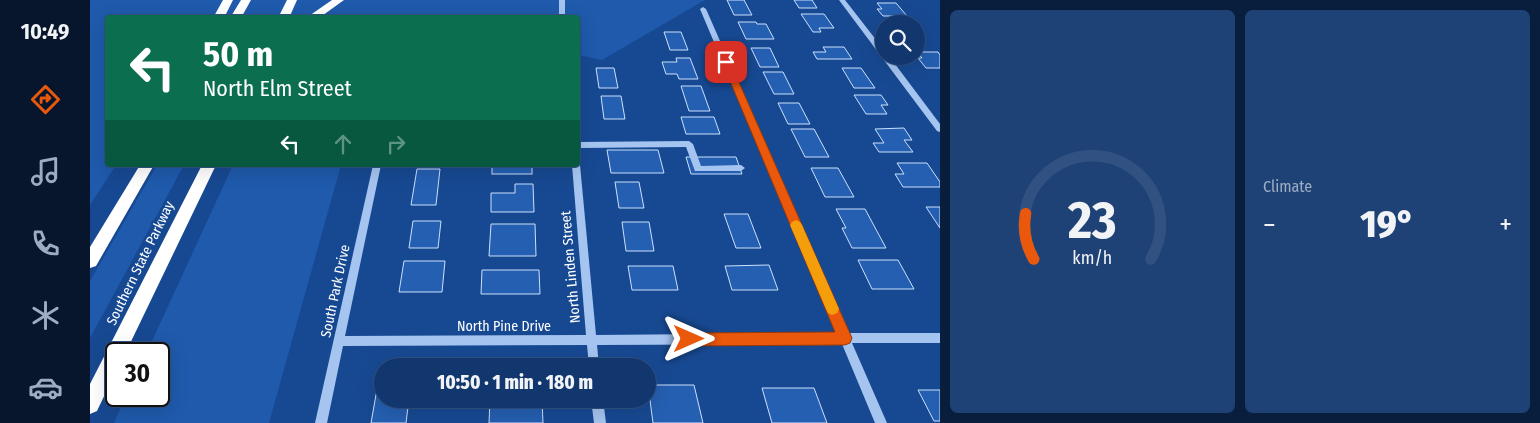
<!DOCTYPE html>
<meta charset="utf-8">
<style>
body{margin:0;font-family:"Fira Sans Condensed",sans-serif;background:#1e4276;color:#f1f3f6;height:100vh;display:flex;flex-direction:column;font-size:19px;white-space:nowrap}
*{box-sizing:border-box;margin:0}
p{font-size:16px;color:#9cacc2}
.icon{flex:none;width:28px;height:28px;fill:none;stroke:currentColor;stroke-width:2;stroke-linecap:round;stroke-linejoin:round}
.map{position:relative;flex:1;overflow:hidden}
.sheet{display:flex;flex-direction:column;gap:10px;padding:10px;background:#091e3c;width:600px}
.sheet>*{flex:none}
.guide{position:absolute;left:15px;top:15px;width:475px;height:152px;border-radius:5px;box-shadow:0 5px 20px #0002,0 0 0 1px #305181;background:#0b6e4f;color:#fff;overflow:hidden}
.fabs{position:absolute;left:785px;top:15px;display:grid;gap:10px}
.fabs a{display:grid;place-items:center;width:50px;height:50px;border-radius:50%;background:#11376e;box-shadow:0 5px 20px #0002,0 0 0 1px #305181;font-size:25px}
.speed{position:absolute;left:15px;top:342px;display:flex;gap:10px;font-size:25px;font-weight:700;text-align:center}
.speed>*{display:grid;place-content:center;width:65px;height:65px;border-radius:50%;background:#11376e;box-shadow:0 5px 20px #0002,0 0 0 1px #305181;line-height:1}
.speed .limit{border:2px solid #111;border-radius:8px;background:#fff;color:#111}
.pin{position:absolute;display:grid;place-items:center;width:42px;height:42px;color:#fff;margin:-21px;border-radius:10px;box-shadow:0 2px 8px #0006}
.me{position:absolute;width:55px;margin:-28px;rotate:90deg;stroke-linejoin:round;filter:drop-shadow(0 0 4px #0008)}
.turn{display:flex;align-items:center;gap:18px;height:105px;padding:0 15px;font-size:22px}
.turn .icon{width:65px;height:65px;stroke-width:2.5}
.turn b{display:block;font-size:35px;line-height:42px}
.lanes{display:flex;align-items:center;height:48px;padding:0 15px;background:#0003;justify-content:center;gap:25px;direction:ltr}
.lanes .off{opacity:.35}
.big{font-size:38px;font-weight:800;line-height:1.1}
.sheet .tile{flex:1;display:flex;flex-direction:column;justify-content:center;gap:8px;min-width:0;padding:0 18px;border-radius:8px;background:#1e4276}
.sheet .dial{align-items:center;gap:0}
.dial svg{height:130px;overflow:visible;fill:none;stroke:#305181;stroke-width:7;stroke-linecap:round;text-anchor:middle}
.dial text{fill:#f1f3f6;stroke:none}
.heat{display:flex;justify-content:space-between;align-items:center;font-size:28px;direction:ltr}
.sheet .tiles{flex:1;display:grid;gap:10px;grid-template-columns:repeat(2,1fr)}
.trip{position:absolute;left:284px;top:358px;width:282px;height:50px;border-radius:25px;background:#11376e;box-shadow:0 5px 20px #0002,0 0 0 1px #305181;font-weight:800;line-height:50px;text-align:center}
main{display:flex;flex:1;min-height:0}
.menu{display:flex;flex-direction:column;width:90px;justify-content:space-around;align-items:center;background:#07162c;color:#9cacc2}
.menu .icon{width:35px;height:35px}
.menu .on{color:#ea580c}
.menu b{font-size:22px;color:#f1f3f6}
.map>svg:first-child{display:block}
</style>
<main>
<nav class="menu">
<b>10:49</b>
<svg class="icon on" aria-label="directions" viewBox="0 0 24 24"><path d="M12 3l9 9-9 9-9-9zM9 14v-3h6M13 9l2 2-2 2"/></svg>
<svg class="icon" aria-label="music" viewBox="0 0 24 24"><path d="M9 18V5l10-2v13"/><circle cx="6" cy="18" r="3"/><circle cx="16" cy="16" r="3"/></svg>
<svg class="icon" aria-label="phone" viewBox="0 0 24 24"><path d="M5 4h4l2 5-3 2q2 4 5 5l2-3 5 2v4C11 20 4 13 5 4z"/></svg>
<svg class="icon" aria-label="climate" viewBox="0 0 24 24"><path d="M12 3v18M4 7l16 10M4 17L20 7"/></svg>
<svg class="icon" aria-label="car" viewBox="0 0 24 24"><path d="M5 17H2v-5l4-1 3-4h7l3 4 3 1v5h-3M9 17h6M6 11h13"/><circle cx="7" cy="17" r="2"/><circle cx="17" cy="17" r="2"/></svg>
</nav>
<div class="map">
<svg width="850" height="423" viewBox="0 0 850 423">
<rect width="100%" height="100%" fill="#174992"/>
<g fill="#1f5aac">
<path d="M 0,0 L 615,0 L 512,60 L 488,55 L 488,18 L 233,17 L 237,14 L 229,18 L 18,18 L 18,165 L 26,165 L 0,205 Z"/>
<path d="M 67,165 L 94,165 L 0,338 L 0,281 Z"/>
<path d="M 143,165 L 251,165 L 179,423 L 24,423 L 36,396 L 69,396 L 69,354 L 56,354 Z"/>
</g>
<g fill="#255fb1" stroke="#cce0fc">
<path d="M 637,0 L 654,0 L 662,15 L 644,15 Z"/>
<path d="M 704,0 L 722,0 L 727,8 L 709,8 Z"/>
<path d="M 787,3 L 806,3 L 817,16 L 793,16 L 787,9 L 792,9 Z"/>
<path d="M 711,14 L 734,14 L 744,28 L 729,28 L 731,32 L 723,32 Z"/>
<path d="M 648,22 L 666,22 L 667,24 L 676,24 L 684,39 L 656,39 Z"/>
<path d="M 798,22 L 825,22 L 831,28 L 826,28 L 826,24 L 799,24 Z"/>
<path d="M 574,32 L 591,32 L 598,50 L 580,50 Z"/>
<path d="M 733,47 L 754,47 L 762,59 L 727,59 L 723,52 L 736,52 Z"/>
<path d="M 661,48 L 680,48 L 689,67 L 670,67 Z"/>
<path d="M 827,52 L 848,52 L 850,55 L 850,68 L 836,68 L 828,58 L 832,58 Z"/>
<path d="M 586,58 L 600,58 L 608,79 L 589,79 L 587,74 L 576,74 L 572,62 L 587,62 Z"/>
<path d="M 506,68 L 524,68 L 528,88 L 509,88 Z"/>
<path d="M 752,68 L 771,68 L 785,88 L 764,88 Z"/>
<path d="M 673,72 L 693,72 L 704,94 L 684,94 Z"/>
<path d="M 591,86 L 611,86 L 620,111 L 599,111 Z"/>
<path d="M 764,95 L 791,95 L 798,105 L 791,105 L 797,114 L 776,114 Z"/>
<path d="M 511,96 L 531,96 L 535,119 L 514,119 Z"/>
<path d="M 688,103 L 709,103 L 720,124 L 698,124 Z"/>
<path d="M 591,117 L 624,117 L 630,134 L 596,134 Z"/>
<path d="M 814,128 L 822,140 L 814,140 L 823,152 L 789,152 L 783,143 L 794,143 L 785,129 Z"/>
<path d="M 701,129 L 724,129 L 739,157 L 715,157 Z"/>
<path d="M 517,150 L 568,150 L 574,173 L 521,173 Z"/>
<path d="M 596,157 L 646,157 L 652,174 L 601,174 Z"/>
<path d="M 807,163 L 837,163 L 850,182 L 850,187 L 813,187 L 805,174 L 814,174 Z"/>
<rect x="402" y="165" width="40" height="9"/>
<path d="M 721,168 L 748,168 L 764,197 L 735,197 Z"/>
<path d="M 327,169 L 350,169 L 346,205 L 321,205 Z"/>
<path d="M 525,182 L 549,182 L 554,208 L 529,208 Z"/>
<path d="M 425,184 L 443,184 L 444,212 L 401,212 L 401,193 L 425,193 Z"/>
<path d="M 836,207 L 850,207 L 850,228 Z"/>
<path d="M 746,209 L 775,209 L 796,248 L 762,248 L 752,228 L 756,228 Z"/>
<path d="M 634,214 L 658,214 L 671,248 L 646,248 Z"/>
<path d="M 323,221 L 351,221 L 348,248 L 319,248 Z"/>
<path d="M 532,222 L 559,222 L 564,251 L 536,251 Z"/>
<path d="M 401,224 L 445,224 L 446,256 L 399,256 Z"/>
<path d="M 768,260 L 808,260 L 824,289 L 782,289 Z"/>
<path d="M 314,261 L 355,261 L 352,292 L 309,292 Z"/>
<path d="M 679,265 L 688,290 L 642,290 L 635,266 Z"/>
<path d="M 538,266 L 583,266 L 588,290 L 542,290 Z"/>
<path d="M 392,270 L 449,270 L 450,294 L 391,294 Z"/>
<path d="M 558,385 L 604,385 L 613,423 L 563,423 Z"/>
<path d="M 672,388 L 724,388 L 737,423 L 682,423 Z"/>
<path d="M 287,389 L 292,389 L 292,399 L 319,399 L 316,423 L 281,423 Z"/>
<path d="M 828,390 L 850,390 L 850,421 L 844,421 Z"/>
<path d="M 400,399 L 452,399 L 453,423 L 399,423 Z"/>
</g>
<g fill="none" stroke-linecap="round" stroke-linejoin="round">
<g fill="#a5c5f0" fill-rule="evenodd">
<rect x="469" y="0" width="6" height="18"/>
<path d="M 749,0 L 755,0 L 794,50 L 794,56 L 799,56 L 850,124 L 850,132 L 847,131 Z"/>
<path d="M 613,7 L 616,9 L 758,333 L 850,333 L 850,343 L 762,343 L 797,423 L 785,423 L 752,344 L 507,345 L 509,366 L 499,366 L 497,345 L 253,346 L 237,423 L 225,423 L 283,165 L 291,165 L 255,336 L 496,335 L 482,165 L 488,165 L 488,162 L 490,165 L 506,335 L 747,333 L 610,9 Z"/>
<path d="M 599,141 L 603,144 L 611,166 L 651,165 L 655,168 L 651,171 L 605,171 L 596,147 L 488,148 L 488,142 Z"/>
<path d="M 501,399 L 513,399 L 516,423 L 504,423 Z"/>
</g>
<g fill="#fff" fill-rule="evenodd">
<path d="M 133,0 L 143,0 L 134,18 L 123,18 Z"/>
<path d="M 151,0 L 161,0 L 151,18 L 140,18 Z"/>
<path d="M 197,0 L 207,0 L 199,18 L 188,18 Z"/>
<path d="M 242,0 L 254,0 L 229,18 L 216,18 Z"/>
<path d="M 50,165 L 64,165 L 6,266 L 0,268 L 0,247 Z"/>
<path d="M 112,165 L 126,165 L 35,354 L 26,354 L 26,371 L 7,411 L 0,414 L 0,384 Z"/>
</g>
</g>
<path fill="#ea580c" stroke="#983908" d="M 633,60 L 639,60 L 640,62 L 762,338 L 760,343 L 755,345 L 599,346 L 594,344 L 592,339 L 594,334 L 599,333 L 745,332 L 632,62 Z"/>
<path fill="#f59e0b" d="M 706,220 L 710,222 L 712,225 L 749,309 L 747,313 L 742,315 L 738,313 L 736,309 L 700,225 L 702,222 Z"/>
<g text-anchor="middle" stroke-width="5" stroke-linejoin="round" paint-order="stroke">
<g font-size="14" fill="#fff" stroke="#174992">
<text transform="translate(50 263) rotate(-64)" y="5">Southern State Parkway</text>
<text transform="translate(480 267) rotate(-95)" y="5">North Linden Street</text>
<text transform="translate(245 291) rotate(-78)" y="5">South Park Drive</text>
<text x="414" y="331">North Pine Drive</text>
</g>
</g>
</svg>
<div class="fabs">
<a><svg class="icon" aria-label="search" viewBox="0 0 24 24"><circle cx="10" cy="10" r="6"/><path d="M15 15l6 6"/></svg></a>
</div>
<div class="speed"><div class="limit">30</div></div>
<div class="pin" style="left:636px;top:62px;background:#d93025"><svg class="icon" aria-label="arrive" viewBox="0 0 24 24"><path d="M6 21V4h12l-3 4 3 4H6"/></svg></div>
<svg class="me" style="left:599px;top:339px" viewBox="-20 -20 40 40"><path d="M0-17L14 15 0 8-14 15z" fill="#ea580c" stroke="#fff" stroke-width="4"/></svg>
<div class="trip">10:50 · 1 min · 180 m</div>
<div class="guide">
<div class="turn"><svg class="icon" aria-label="left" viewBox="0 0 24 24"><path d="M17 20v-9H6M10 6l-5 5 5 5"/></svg><div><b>50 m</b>North Elm Street</div></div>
<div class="lanes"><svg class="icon" aria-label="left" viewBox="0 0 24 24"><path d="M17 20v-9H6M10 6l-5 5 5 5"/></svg><svg class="icon off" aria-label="ahead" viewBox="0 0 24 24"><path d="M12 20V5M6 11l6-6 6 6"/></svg><svg class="icon off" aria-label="right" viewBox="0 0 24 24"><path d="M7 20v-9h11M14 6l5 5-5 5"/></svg></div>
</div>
</div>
<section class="sheet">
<div class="tiles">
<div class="tile dial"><svg viewBox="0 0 100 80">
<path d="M14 69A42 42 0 1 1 86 69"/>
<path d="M14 69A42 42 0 0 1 9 41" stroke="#ea580c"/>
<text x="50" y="56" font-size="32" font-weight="700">23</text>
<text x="50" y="72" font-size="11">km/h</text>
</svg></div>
<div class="tile"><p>Climate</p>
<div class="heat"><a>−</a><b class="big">19°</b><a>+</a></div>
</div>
</div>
</section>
</main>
